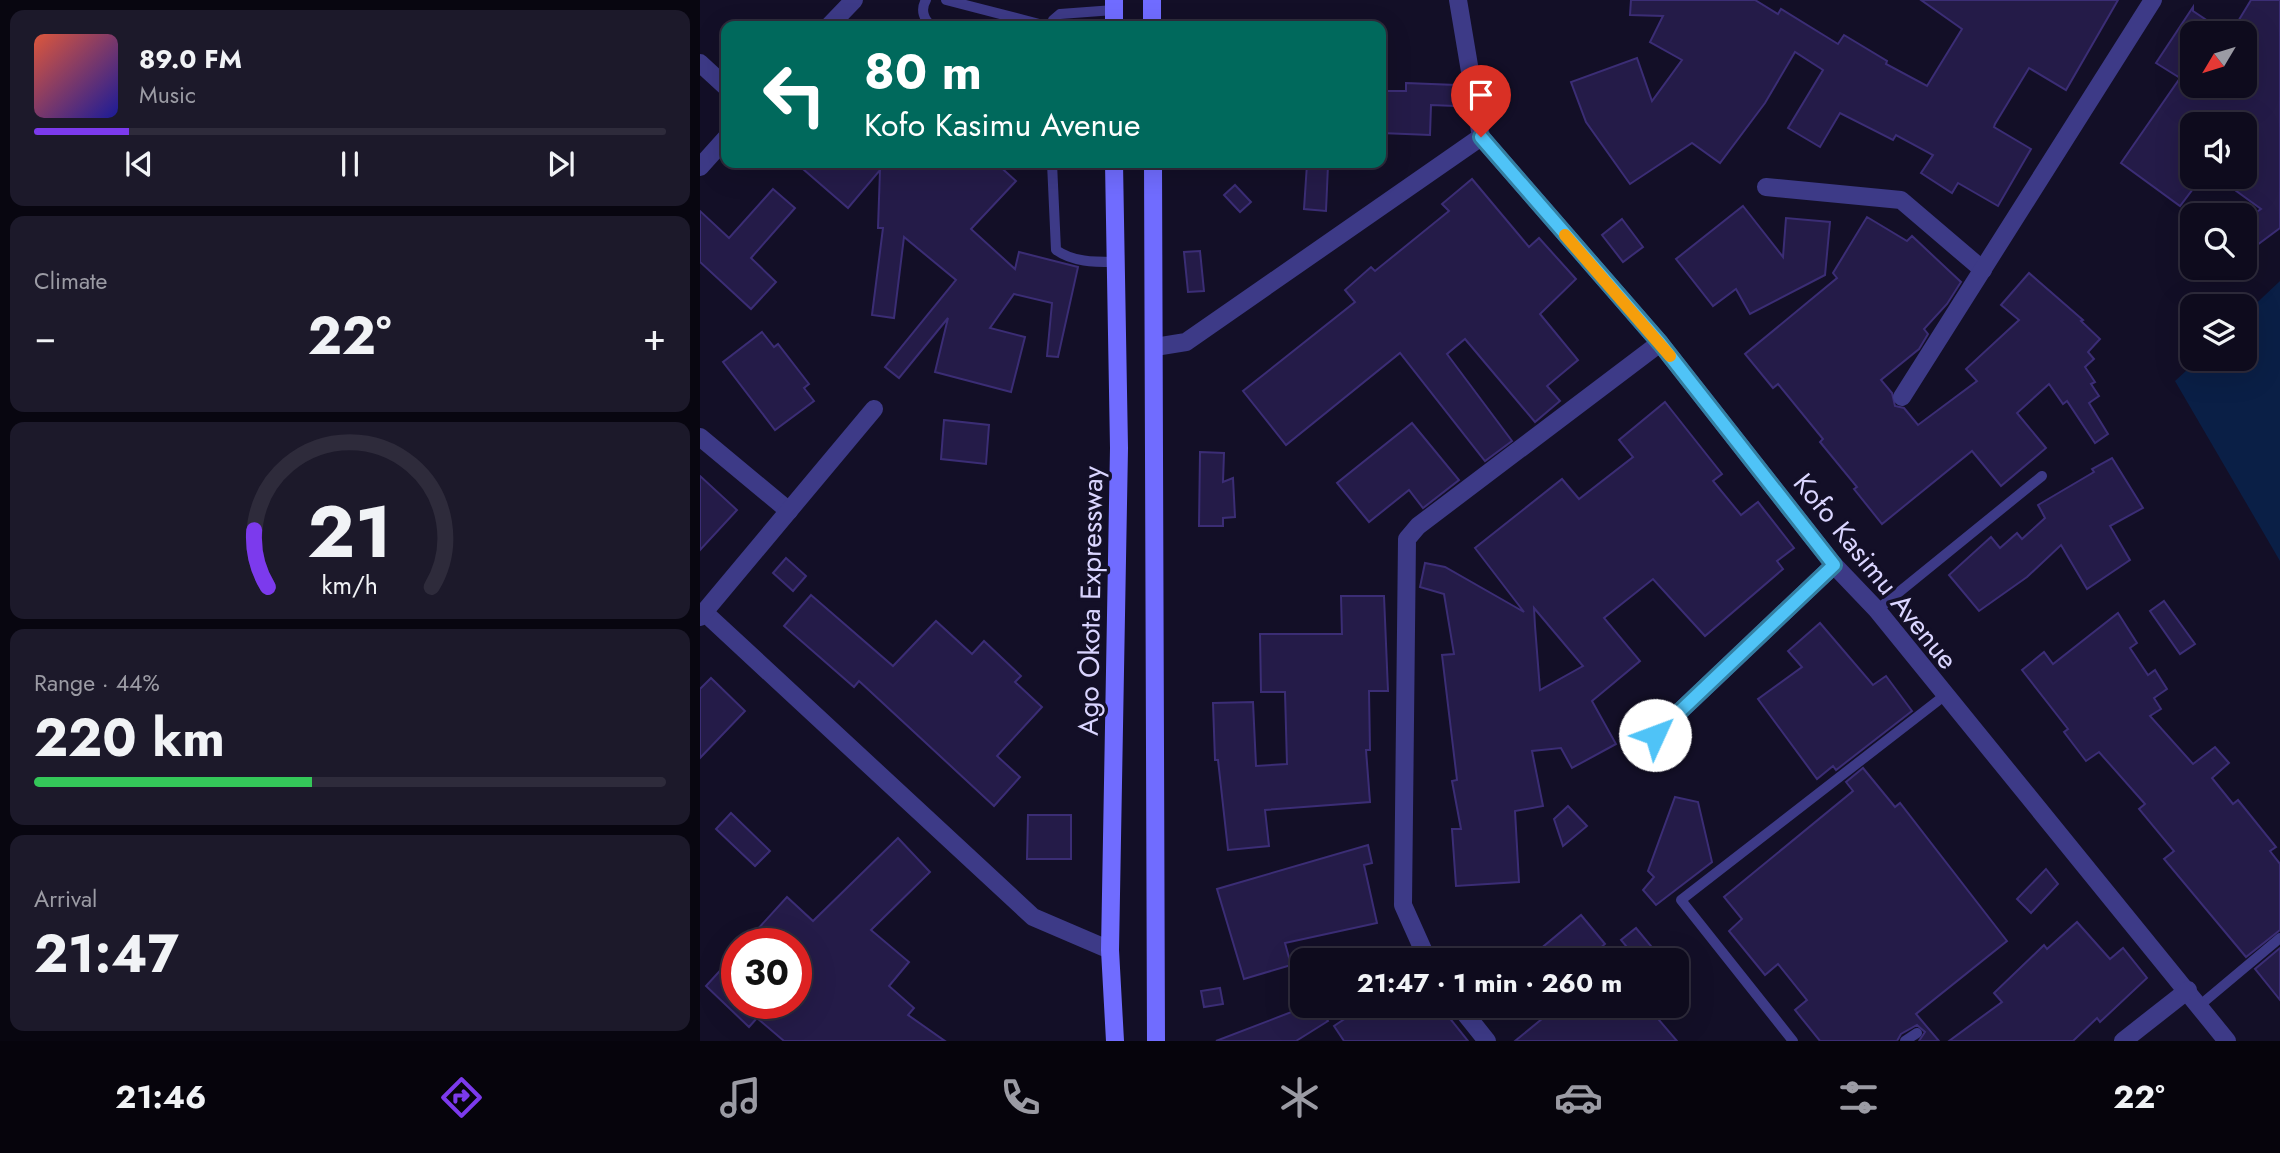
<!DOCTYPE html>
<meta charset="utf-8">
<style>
body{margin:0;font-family:Jost,sans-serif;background:#1c192a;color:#f1f3f6;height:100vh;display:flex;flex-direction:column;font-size:26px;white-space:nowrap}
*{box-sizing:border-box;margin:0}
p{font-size:23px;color:#9b9ba4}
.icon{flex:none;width:38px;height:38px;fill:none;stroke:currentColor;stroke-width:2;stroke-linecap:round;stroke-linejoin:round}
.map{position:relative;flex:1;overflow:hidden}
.details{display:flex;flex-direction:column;gap:10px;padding:10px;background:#080610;width:700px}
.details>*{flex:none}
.hud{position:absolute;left:21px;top:21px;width:665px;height:147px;border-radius:14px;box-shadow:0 7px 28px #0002,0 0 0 2px #2e2b3b;background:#00695c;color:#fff;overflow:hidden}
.needle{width:46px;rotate:232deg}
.fabs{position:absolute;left:1480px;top:21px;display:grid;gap:14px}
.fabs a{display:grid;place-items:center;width:77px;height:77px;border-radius:14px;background:#0e0b1d;box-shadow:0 7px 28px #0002,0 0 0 2px #2e2b3b;font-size:35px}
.speed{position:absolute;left:21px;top:928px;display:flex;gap:14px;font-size:35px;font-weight:700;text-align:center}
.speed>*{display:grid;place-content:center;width:91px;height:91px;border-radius:50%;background:#0e0b1d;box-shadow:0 7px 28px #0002,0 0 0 2px #2e2b3b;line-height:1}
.speed .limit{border:10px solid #d22;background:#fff;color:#111}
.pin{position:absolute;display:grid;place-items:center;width:60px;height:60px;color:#fff;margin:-72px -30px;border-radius:50% 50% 50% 0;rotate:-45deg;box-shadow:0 0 7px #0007}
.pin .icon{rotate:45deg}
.me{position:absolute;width:77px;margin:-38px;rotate:47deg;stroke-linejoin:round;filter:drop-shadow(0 0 5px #0008)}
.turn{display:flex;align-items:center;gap:24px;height:147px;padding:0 28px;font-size:32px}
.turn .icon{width:91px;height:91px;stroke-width:2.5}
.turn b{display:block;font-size:49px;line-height:60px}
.big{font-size:52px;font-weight:700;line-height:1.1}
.details .card{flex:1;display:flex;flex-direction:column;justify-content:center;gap:10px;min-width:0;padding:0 24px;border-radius:14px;background:#1c192a}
.details .dial{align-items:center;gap:0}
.dial svg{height:182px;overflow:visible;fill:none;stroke:#2e2b3b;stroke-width:7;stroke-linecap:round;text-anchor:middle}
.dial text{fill:#f1f3f6;stroke:none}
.song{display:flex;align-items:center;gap:21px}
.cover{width:84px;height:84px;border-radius:10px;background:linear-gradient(135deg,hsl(10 70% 55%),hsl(240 70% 35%))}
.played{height:7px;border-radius:4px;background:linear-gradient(90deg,#7c3aed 15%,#2e2b3b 15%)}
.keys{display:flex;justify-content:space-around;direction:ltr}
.heat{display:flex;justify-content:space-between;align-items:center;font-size:38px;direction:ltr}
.charge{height:10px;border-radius:5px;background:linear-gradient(90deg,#34c759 44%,#2e2b3b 0)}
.trip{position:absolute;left:590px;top:948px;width:399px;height:70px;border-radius:14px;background:#0e0b1d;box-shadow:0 7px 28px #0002,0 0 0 2px #2e2b3b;font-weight:700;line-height:70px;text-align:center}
.tabs{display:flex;height:112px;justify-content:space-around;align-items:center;background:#06040c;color:#9b9ba4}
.tabs .icon{width:49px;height:49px}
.tabs .on{color:#7c3aed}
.tabs b{font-size:32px;color:#f1f3f6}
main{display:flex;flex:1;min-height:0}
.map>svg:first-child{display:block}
</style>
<main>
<section class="details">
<div class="card">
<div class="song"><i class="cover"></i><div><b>89.0 FM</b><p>Music</p></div></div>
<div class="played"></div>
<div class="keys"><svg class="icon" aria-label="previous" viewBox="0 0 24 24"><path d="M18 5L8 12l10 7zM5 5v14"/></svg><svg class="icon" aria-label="pause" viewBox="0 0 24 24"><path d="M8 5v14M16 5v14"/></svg><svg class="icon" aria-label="next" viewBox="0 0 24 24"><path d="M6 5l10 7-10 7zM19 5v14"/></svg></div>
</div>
<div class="card"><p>Climate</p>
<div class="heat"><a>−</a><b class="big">22°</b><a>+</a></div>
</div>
<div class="card dial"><svg viewBox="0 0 100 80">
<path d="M14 69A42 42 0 1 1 86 69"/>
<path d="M14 69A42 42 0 0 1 8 44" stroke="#7c3aed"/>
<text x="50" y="56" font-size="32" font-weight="700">21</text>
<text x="50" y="72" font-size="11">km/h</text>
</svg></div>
<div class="card"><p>Range · 44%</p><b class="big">220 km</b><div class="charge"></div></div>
<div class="card"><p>Arrival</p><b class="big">21:47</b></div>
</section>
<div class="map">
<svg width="1580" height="1041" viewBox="0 0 1580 1041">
<rect width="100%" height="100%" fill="#130f27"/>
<path fill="#0a1f46" d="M 1580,281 L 1580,561 L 1475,381 L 1499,359 L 1545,359 L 1545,314 Z"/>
<g fill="#241b48" stroke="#3b2d75" stroke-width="2" fill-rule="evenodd">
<path d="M 931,0 L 1055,0 L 1078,14 L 1081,9 L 1138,44 L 1144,35 L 1187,61 L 1186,64 L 1227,86 L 1262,29 L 1221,0 L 1418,0 L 1366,90 L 1329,68 L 1295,124 L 1294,127 L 1331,149 L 1298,206 L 1258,183 L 1252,193 L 1221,173 L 1233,155 L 1196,135 L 1193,140 L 1140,113 L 1120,147 L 1088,128 L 1123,70 L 1095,52 L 1065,103 L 1020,163 L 992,143 L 930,184 L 886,122 L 871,82 L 937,58 L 952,101 L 982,60 L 950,42 L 963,16 L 930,15 Z"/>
<path d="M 1551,0 L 1580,0 L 1580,228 L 1545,254 L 1545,220 L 1561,209 L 1517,177 L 1545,177 L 1545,124 L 1493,124 L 1493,177 L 1502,177 L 1480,206 L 1421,163 L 1480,78 L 1456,63 L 1493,7 L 1493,11 L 1526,33 L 1493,33 L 1493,86 L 1545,86 L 1545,33 L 1531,33 Z"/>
<path d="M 706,83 L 756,85 L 755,106 L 731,105 L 730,135 L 681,133 L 681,91 L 706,91 Z"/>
<path d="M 96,163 L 296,163 L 316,181 L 271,229 L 315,269 L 319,252 L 378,267 L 358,357 L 347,356 L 352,303 L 314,294 L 290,328 L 325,337 L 311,392 L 235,372 L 248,318 L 199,378 L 185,367 L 256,280 L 204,237 L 194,318 L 172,315 L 183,228 L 178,228 L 180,170 L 148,208 Z"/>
<path d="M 607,164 L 628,165 L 626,211 L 604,209 Z"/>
<path d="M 772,179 L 829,247 L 839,238 L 876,279 L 840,314 L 878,360 L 847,386 L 860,401 L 835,422 L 765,339 L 747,354 L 812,441 L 785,461 L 700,353 L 586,445 L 543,391 L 655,302 L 645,290 L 671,267 L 675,271 L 749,211 L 742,204 Z"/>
<path d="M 535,185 L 551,202 L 540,212 L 524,195 Z"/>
<path d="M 73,189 L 95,208 L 51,258 L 76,282 L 51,309 L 0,262 L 0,211 L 29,238 Z"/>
<path d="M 1043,206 L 1083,257 L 1086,218 L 1130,222 L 1125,275 L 1050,314 L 1036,289 L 1013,306 L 976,259 Z"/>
<path d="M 1167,217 L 1207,241 L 1212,236 L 1261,282 L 1247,304 L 1224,329 L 1228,334 L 1219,349 L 1181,380 L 1192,393 L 1195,406 L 1204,408 L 1218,425 L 1277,381 L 1266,369 L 1319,320 L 1301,305 L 1329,273 L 1383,320 L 1381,321 L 1400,339 L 1388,352 L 1394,359 L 1385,367 L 1395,382 L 1391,384 L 1399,396 L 1389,403 L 1408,434 L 1395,443 L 1367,401 L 1363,404 L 1349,384 L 1317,413 L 1346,448 L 1301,486 L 1272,451 L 1182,524 L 1154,489 L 1157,487 L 1120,442 L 1123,439 L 1078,384 L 1073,388 L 1045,354 L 1137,278 L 1133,273 Z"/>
<path d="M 922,219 L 943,247 L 923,262 L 902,235 Z"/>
<path d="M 500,251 L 504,291 L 488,292 L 484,252 Z"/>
<path d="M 62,332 L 74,347 L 78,344 L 109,384 L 104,388 L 114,401 L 75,430 L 23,362 Z"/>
<path d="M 965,402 L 1022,474 L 1013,481 L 1041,515 L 1058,502 L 1094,548 L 1077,561 L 1083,569 L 1005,636 L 953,579 L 904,618 L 940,661 L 892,701 L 916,744 L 872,768 L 861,748 L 832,751 L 843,806 L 815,811 L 819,882 L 756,886 L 752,829 L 761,829 L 752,781 L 757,780 L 742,655 L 754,654 L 744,594 L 720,587 L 725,563 L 745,567 L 824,612 L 775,548 L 862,479 L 879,499 L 933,457 L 919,440 ZM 834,608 L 883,666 L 840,690 L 835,626 Z"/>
<path d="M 244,420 L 289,425 L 286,464 L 241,459 Z"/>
<path d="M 712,423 L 759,480 L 723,508 L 709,490 L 669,522 L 637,483 Z"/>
<path d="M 500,452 L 524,453 L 523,482 L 533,478 L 535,517 L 523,518 L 523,526 L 499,526 Z"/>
<path d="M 1412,458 L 1443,508 L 1410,526 L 1430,560 L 1387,589 L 1361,545 L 1327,577 L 1279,611 L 1249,575 L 1291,537 L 1300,548 L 1317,533 L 1322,539 L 1345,518 L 1338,505 L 1394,472 L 1392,469 Z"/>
<path d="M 0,476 L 37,510 L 0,550 Z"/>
<path d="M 86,558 L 106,576 L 93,591 L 73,573 Z"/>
<path d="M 111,595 L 193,666 L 236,621 L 272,654 L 284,641 L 321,676 L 315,682 L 342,707 L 297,756 L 320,777 L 294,806 L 159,681 L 154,687 L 84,626 Z"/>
<path d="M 641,596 L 684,596 L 688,691 L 669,691 L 670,750 L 666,750 L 670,802 L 565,810 L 569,846 L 528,850 L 518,760 L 515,760 L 513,703 L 553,702 L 556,766 L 587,764 L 585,692 L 561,692 L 560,634 L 642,634 Z"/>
<path d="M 1464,601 L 1495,644 L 1480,654 L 1450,611 Z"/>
<path d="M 1418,613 L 1437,643 L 1430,648 L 1448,675 L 1455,670 L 1467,689 L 1454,698 L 1461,709 L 1450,716 L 1493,764 L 1515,747 L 1529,763 L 1512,778 L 1533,804 L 1538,800 L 1576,847 L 1570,851 L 1580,864 L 1580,930 L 1546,957 L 1464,859 L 1474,851 L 1439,809 L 1445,804 L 1399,752 L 1386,761 L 1364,732 L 1368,729 L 1322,670 L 1344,652 L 1353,664 Z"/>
<path d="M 1120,623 L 1173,685 L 1186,676 L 1212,711 L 1136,770 L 1133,766 L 1117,779 L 1058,699 L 1102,667 L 1088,651 Z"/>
<path d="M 11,678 L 45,711 L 0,758 L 0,689 Z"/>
<path d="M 1163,768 L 1195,807 L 1200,803 L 1307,941 L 1216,1014 L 1239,1041 L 1219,1041 L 1225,1032 L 1217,1025 L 1201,1034 L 1197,1041 L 1120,1041 L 1095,1010 L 1107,1000 L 1078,964 L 1065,975 L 1029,931 L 1042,919 L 1024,897 L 1153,791 L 1146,782 Z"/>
<path d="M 975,797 L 998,802 L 1012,862 L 956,905 L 943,890 L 954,877 L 948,871 Z"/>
<path d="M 868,806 L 887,826 L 863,846 L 854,819 Z"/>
<path d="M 31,813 L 70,851 L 55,866 L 16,829 Z"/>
<path d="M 328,815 L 371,815 L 371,859 L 327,859 Z"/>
<path d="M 198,838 L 230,872 L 171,930 L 209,962 L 189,986 L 214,1008 L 208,1015 L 245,1041 L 84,1041 L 57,1018 L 49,1027 L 6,986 L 37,952 L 37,1003 L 96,1003 L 96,943 L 45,943 L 87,897 L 113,921 Z"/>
<path d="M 668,845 L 672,863 L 664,865 L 677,923 L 585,943 L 591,965 L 544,979 L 517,889 Z"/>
<path d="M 1346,869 L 1358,884 L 1331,913 L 1317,899 Z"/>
<path d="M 881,915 L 905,944 L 885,961 L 826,961 Z"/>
<path d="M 1377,922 L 1410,959 L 1423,948 L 1447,978 L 1400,1022 L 1397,1018 L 1373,1041 L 1249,1041 L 1302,1002 L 1294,993 L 1344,945 L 1347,949 Z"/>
<path d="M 936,928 L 951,946 L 936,958 L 921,940 Z"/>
<path d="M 1580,948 L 1580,1000 L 1555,969 Z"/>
<path d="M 520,988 L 523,1004 L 504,1007 L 501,991 Z"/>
<path d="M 607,1006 L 619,1006 L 628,1021 L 596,1041 L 516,1041 Z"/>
<path d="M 664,1006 L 740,1006 L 768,1041 L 644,1041 L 634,1026 Z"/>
<path d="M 841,1006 L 947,1006 L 977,1041 L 815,1041 L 848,1014 Z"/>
</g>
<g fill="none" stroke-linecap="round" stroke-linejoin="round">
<g stroke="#3d3a87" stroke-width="10">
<path d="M 226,0 C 220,10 224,20 232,26"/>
<path d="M 246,0 L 347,26"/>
<path d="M 351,26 L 353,20 L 360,14 L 414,10"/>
<path d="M 352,163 L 356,250 C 373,262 394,262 414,262"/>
<path d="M 1177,610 L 1342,476"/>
<path d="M 1499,1006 L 1580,938"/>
<path d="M 1093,1041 L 981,900 L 1244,696"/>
<path d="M 1205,1041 L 1217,1033"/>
</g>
<g stroke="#3d3a87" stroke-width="18">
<path d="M 129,26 L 154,0"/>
<path d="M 0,63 L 26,87"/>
<path d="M 781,137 L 960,343 L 1134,565 L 1177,610 L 1527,1041"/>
<path d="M 0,167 L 26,138"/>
<path d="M 1066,187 L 1201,200 L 1283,270"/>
<path d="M 455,347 L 486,342 L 781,137 L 758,0"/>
<path d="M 1202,397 L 1453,0"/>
<path d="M 0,437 L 89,511"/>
<path d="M 4,612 L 333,917 L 410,950"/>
<path d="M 0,617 L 174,409"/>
<path d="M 955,735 L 1134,565"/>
<path d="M 728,961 L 703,905 L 707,539 L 718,526 L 960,343"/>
<path d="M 759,1006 L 787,1041"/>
<path d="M 1423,1041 L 1488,990"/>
</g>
<g stroke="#706cff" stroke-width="18">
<path d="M 452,0 L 452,26"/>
<path d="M 414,26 L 414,0"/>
<path d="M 414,163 L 419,448 L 410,950 L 415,1041"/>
<path d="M 453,163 L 456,1041"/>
</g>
</g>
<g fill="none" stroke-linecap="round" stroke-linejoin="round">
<defs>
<path id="route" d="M 781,137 L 960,343 L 1134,565 L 955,735"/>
</defs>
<use href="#route" stroke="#337fa1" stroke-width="18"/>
<use href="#route" stroke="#4fc3f7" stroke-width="12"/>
<path stroke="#f59e0b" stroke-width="12" d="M 865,235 L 970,356"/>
</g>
<g text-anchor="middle" stroke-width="7" stroke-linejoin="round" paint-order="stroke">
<g font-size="28" fill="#dad5ff" stroke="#130f27">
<text transform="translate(1176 571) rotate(51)" y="10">Kofo Kasimu Avenue</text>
<text transform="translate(390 601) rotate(-89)" y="10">Ago Okota Expressway</text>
</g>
</g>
</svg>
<div class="fabs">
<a><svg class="needle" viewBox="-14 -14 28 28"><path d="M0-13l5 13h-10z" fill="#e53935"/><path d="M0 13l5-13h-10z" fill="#9b9ba4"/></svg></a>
<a><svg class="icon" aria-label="sound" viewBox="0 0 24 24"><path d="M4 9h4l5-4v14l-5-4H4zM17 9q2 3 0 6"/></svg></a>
<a><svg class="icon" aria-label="search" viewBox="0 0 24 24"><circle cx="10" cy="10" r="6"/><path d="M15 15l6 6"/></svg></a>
<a><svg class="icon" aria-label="layers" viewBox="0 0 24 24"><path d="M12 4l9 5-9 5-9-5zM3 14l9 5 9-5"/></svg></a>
</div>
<div class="speed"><div class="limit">30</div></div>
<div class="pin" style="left:781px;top:137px;background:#d93025"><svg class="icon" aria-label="arrive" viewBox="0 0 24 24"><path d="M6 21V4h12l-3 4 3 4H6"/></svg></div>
<svg class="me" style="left:955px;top:735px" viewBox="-20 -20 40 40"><circle r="19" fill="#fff"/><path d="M0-13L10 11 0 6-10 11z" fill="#4fc3f7"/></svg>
<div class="trip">21:47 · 1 min · 260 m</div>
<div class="hud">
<div class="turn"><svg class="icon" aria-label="left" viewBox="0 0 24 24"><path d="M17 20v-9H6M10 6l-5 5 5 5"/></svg><div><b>80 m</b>Kofo Kasimu Avenue</div></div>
</div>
</div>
</main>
<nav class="tabs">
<b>21:46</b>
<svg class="icon on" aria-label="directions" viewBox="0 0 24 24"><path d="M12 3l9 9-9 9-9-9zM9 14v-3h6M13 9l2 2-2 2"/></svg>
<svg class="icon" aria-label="music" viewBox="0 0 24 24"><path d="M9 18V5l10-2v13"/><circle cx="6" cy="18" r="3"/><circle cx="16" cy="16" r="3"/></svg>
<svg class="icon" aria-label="phone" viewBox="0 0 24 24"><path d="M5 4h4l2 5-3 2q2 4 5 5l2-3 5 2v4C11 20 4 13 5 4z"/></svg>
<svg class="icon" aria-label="climate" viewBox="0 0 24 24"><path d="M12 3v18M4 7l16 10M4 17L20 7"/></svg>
<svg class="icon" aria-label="car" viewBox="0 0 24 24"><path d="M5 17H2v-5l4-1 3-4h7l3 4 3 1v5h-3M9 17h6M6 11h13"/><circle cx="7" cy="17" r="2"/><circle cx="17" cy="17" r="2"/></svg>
<svg class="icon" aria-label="filters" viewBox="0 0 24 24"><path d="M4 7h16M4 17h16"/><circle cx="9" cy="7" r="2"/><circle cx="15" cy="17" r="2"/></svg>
<b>22°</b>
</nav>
